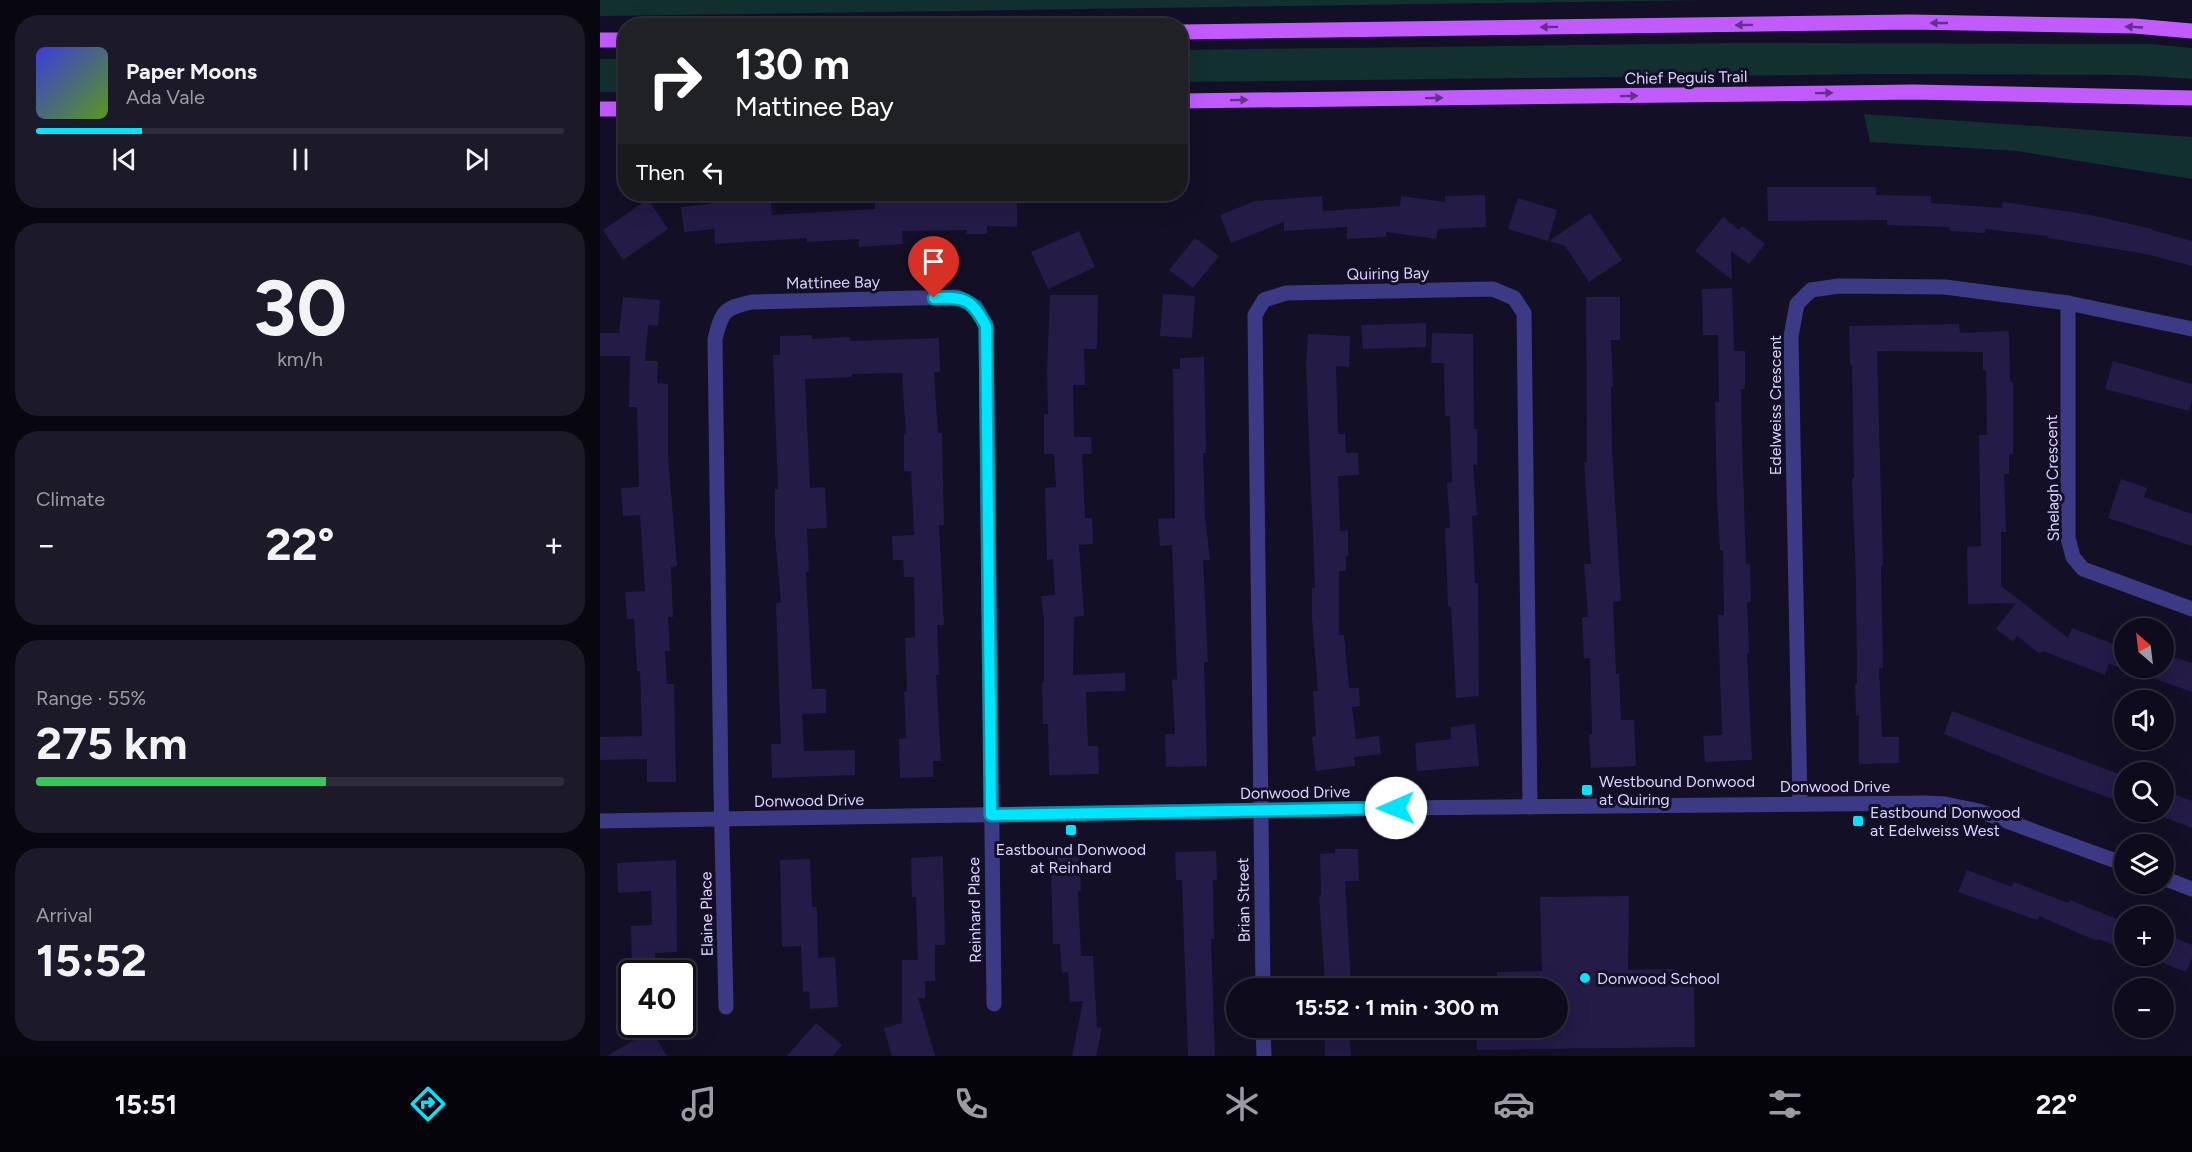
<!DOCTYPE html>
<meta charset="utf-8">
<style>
body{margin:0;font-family:Figtree,sans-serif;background:#1c1929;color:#f1f3f6;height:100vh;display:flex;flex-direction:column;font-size:22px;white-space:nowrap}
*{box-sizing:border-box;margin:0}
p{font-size:20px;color:#9b9ba3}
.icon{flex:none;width:33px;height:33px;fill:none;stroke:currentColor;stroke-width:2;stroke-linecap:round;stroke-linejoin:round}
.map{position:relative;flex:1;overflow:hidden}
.side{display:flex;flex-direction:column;gap:15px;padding:15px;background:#08060f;width:600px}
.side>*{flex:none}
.hud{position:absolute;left:18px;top:18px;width:570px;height:183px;border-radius:24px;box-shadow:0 6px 24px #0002,0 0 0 2px #2e2b3b;background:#202124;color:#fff;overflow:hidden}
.needle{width:39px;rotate:332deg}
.buttons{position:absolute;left:1514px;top:618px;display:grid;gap:12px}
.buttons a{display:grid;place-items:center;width:60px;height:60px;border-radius:50%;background:#0e0b1c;box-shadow:0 6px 24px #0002,0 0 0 2px #2e2b3b;font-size:30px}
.speed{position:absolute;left:18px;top:960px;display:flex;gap:12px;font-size:30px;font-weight:700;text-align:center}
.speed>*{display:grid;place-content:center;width:78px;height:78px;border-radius:50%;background:#0e0b1c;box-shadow:0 6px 24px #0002,0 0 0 2px #2e2b3b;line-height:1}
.speed .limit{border:3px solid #111;border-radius:9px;background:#fff;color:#111}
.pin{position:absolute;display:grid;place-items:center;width:51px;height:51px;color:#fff;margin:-62px -26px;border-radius:50% 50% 50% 0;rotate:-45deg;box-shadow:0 0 6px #0007}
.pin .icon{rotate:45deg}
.me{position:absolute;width:66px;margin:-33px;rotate:269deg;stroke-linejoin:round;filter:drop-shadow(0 0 4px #0008)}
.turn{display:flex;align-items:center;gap:21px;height:126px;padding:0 18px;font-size:27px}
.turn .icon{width:78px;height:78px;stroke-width:2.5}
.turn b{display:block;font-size:42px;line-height:51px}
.then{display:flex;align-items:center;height:57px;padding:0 18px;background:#0003;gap:12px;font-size:22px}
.big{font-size:45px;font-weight:700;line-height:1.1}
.side .widget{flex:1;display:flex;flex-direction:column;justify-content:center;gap:9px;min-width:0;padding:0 21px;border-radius:24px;background:#1c1929}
.side .dial{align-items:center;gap:0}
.dial b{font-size:78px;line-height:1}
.song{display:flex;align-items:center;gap:18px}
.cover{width:72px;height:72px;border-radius:9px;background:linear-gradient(135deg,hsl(240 70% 55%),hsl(90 70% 35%))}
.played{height:6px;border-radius:3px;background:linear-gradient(90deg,#00e5ff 20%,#2e2b3b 20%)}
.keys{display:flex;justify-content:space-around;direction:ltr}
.heat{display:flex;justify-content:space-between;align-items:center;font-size:33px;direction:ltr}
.charge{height:9px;border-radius:4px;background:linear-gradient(90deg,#34c759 55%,#2e2b3b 0)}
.trip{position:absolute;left:626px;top:978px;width:342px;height:60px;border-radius:30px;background:#0e0b1c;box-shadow:0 6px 24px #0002,0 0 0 2px #2e2b3b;font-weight:700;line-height:60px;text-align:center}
.tab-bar{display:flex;height:96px;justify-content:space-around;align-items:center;background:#06040b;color:#9b9ba3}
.tab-bar .icon{width:42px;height:42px}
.tab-bar .active{color:#00e5ff}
.tab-bar b{font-size:27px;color:#f1f3f6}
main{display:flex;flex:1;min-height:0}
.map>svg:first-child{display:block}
</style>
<main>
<section class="side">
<div class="widget">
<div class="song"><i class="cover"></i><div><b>Paper Moons</b><p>Ada Vale</p></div></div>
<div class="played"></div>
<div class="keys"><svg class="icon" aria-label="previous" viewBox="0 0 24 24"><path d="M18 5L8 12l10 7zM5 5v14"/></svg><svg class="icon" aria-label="pause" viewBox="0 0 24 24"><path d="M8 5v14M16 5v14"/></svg><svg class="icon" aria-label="next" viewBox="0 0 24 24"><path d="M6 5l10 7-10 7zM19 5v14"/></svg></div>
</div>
<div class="widget dial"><b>30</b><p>km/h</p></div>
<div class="widget"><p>Climate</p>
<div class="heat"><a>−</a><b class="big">22°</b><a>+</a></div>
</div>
<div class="widget"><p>Range · 55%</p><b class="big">275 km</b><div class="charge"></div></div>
<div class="widget"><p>Arrival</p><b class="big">15:52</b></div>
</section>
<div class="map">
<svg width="1592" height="1056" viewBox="0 0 1592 1056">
<rect width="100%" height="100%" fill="#130f26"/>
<g fill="#12302f">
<path d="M 0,0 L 1107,0 L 0,16 Z"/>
<path d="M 1133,43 L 1550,44 L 1592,48 L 1592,79 L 1532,75 L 1279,74 L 581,82 L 581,50 Z"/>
<rect x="0" y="59" width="25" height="33"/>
<path d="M 1264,114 L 1592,137 L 1592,179 L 1417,151 L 1270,142 Z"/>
</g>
<g fill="#241b47">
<path d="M 1167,187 L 1276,187 L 1276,195 L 1331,196 L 1331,203 L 1402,208 L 1403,202 L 1491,215 L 1552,229 L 1552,230 L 1592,241 L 1592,266 L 1546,254 L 1448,238 L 1448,236 L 1385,229 L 1385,233 L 1350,231 L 1350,227 L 1287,225 L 1287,220 L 1168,221 Z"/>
<path d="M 109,194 L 137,194 L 137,195 L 170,194 L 172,215 L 275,209 L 274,194 L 300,194 L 300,200 L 417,196 L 417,227 L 387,226 L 387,234 L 366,234 L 367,230 L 302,231 L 303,244 L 259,247 L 259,239 L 207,242 L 207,238 L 115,244 L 114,229 L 84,232 L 81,207 L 110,204 Z"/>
<path d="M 885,195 L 886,227 L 838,229 L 836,239 L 786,232 L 786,237 L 747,239 L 747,227 L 684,231 L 684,222 L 631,243 L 620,215 L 655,201 L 722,196 L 723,211 L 800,206 L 801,196 L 845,202 L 845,196 Z"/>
<path d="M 918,198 L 957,210 L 948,241 L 908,229 Z"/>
<path d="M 48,199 L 68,229 L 23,260 L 3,230 Z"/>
<path d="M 990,213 L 1022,260 L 989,282 L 965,246 L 949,241 Z"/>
<path d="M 1123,217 L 1139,230 L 1142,226 L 1165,244 L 1149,264 L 1131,251 L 1132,280 L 1095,251 Z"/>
<path d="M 479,231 L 495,267 L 448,289 L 431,252 Z"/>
<path d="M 595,238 L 619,256 L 593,288 L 569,270 Z"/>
<path d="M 1132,288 L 1134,351 L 1145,351 L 1145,389 L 1141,389 L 1142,439 L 1146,564 L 1150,564 L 1151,602 L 1147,602 L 1149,653 L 1147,653 L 1152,760 L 1105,762 L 1103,736 L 1122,735 L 1118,615 L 1124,615 L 1123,550 L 1120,550 L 1117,500 L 1115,402 L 1119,402 L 1118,335 L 1103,335 L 1102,289 Z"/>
<path d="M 563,294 L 595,296 L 592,338 L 560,336 Z"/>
<path d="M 450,295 L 498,295 L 497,349 L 484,349 L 485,385 L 473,385 L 474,437 L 491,437 L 492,454 L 482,454 L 485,518 L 492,518 L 493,544 L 479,545 L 484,616 L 474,617 L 473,675 L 525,673 L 525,691 L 486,692 L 488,746 L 498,746 L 499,774 L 449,775 L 448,724 L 443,724 L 442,683 L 444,683 L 444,619 L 441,596 L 455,595 L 453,559 L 447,560 L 445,488 L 456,487 L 454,454 L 444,454 L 444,414 L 448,414 L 447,370 Z"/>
<path d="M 23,297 L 60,300 L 58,326 L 48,325 L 45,361 L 58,361 L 57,383 L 68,384 L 68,455 L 77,566 L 71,567 L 73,617 L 68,617 L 70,651 L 65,651 L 67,684 L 74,684 L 76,782 L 47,782 L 47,759 L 0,760 L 0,737 L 42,736 L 40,671 L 37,671 L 34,619 L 27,619 L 25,592 L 45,591 L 40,515 L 23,516 L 21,488 L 39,487 L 37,407 L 29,407 L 30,356 L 0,356 L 0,333 L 19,333 Z"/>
<path d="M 986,297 L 1020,297 L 1020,340 L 1011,340 L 1013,386 L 1011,386 L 1012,449 L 1021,601 L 1013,602 L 1016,674 L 1019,674 L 1021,720 L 1034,720 L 1036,766 L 991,768 L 989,734 L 992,734 L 990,658 L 984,658 L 982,617 L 988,617 L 984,564 L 991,564 L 984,462 L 987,462 Z"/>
<path d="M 826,323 L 826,347 L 763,349 L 761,325 Z"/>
<path d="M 1359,324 L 1360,333 L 1409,331 L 1410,382 L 1413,382 L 1413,454 L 1409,454 L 1409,474 L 1404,474 L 1406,532 L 1401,532 L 1401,586 L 1468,638 L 1472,628 L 1524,648 L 1524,669 L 1509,664 L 1505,675 L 1443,651 L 1440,654 L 1417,636 L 1413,642 L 1396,629 L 1416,603 L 1368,604 L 1367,547 L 1381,546 L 1379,435 L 1387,435 L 1386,370 L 1383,370 L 1383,352 L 1277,351 L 1283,566 L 1281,566 L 1283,668 L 1279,668 L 1282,737 L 1299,737 L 1299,763 L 1259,764 L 1259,715 L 1256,716 L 1255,684 L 1257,684 L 1256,582 L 1252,478 L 1254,478 L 1252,365 L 1250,365 L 1249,326 Z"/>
<path d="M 832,333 L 873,334 L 874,429 L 877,429 L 877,465 L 873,465 L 877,515 L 872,516 L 875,583 L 878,583 L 879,696 L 856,698 L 851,606 L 848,606 L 845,528 L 850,528 L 847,483 L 852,482 L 850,416 L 845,416 L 844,363 L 831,363 Z"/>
<path d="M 708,334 L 750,336 L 749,367 L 736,366 L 738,434 L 745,434 L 746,453 L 758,453 L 759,475 L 738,476 L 740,531 L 748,530 L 748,556 L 746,556 L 746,571 L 739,571 L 739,635 L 744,635 L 749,688 L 759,688 L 760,706 L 752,707 L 756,739 L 779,736 L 781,754 L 754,757 L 755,766 L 716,771 L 712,737 L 716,736 L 713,691 L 718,691 L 712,619 L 712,588 L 715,588 L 706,365 Z"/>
<path d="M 212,335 L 212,339 L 250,337 L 250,341 L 339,338 L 340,372 L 334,372 L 338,433 L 342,433 L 344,525 L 339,525 L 344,625 L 337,625 L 339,675 L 336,675 L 341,761 L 333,761 L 333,777 L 300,778 L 299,739 L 306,738 L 304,692 L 307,691 L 305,638 L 315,637 L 314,577 L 304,577 L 303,560 L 293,560 L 292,536 L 314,535 L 311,471 L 304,471 L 304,434 L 306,434 L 302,373 L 252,374 L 252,377 L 205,379 L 210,488 L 225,487 L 227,528 L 207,529 L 209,571 L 206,572 L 212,689 L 226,689 L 226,713 L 202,714 L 204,751 L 255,750 L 255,775 L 172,778 L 171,744 L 181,744 L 176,603 L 181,602 L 175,537 L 175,489 L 178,489 L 173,355 L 180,355 L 180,336 Z"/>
<path d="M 604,357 L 606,453 L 603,453 L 605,517 L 610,560 L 603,560 L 608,662 L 604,662 L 607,766 L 566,767 L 565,734 L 575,734 L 572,680 L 577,679 L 575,622 L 572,545 L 560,546 L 558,519 L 575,518 L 573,369 L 580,369 L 580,358 Z"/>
<path d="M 1513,361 L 1592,384 L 1592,400 L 1589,411 L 1505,389 Z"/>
<path d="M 1521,479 L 1547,488 L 1544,497 L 1592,514 L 1592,546 L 1508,518 Z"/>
<path d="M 1563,654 L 1592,663 L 1592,692 L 1530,670 L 1530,668 L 1563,668 Z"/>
<path d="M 1352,711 L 1524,776 L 1524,803 L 1443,774 L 1344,734 Z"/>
<path d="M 875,724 L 879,766 L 817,771 L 815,743 L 851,739 L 851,727 Z"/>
<path d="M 1563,790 L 1592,801 L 1592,828 L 1563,817 Z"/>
<path d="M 735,849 L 758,849 L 759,881 L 745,881 L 751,985 L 725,986 L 719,895 L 721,895 L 720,854 L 735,853 Z"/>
<path d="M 616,851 L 617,880 L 613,880 L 614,939 L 611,939 L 615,1056 L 588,1056 L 582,880 L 576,880 L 575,852 Z"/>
<path d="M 479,852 L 481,891 L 478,891 L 481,956 L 493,956 L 497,1027 L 502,1028 L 496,1056 L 472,1056 L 483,1001 L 470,1002 L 468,972 L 462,973 L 460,944 L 453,944 L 451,866 L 457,864 L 457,853 Z"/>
<path d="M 343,856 L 345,945 L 335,945 L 335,981 L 325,981 L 325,998 L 318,998 L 335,1056 L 292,1056 L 284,1028 L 302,1023 L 302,960 L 318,960 L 316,897 L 312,897 L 311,858 Z"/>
<path d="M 210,859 L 212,907 L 217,907 L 218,958 L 235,957 L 238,1007 L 210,1009 L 209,991 L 203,992 L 201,946 L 182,947 L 180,860 Z"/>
<path d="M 76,860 L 77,952 L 55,953 L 56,974 L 32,974 L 31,926 L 52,925 L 51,891 L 18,893 L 17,863 Z"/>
<path d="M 1367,870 L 1412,887 L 1414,882 L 1468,903 L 1470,900 L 1524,922 L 1524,949 L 1498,939 L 1497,941 L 1439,916 L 1437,920 L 1358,892 Z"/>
<path d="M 1029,896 L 1028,970 L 1073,969 L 1073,984 L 1094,984 L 1095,1047 L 877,1050 L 877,1028 L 957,1028 L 957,988 L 897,988 L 897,972 L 942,971 L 940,897 Z"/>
<path d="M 1563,933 L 1592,945 L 1592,958 L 1586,972 L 1563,963 Z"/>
<path d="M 216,1023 L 242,1045 L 233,1056 L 187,1056 Z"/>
<path d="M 724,1028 L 749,1028 L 751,1056 L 725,1056 Z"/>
<path d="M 51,1030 L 67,1056 L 7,1056 Z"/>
</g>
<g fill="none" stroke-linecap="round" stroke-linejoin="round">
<g stroke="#3d3a85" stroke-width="15">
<path d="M 1468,303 L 1468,538 L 1473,557 L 1483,569 L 1592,609"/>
<path d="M 1200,803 L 1191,336 L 1197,304 L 1211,290 L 1239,286 L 1345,287 L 1468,303 L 1592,329"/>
<path d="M 663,988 L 655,315 L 664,300 L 686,293 L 893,289 L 914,298 L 924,313 L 930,807"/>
<path d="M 126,1007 L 121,791 L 115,339 C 122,311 124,308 152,302 L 357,297 L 376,307 L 386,326 L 394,1004"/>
<path d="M 663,1028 L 664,1056"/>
</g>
<g stroke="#3d3a85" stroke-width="15">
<path d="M 0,821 L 796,808 L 1326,803 L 1345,804 L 1379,811 L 1524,864"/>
<path d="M 1563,878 L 1592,889"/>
</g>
<g stroke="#c25bff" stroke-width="15">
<path d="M 580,32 L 1310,22 L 1534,26 L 1592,31"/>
<path d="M 0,40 L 26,40"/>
<path d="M 580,101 L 1314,92 L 1592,98"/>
<path d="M 0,109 L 26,109"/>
</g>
</g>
<defs><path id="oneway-solid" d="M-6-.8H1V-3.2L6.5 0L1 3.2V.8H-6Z" transform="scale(1.5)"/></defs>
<g fill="#623188">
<use href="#oneway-solid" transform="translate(1339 23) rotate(-180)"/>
<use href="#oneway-solid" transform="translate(1144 25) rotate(179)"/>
<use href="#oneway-solid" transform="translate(949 27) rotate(179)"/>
<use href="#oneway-solid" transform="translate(1534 27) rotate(-177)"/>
<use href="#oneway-solid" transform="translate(1224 93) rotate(-1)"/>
<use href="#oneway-solid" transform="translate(1029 96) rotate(-1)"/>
<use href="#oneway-solid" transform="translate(834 98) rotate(-1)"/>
<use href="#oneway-solid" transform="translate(639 100) rotate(-1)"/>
</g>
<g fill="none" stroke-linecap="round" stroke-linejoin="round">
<defs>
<path id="route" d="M 334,298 C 365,297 371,298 386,326 L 391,815 L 796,808"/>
</defs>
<use href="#route" stroke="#0095a6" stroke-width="15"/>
<use href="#route" stroke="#00e5ff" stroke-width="10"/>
</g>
<g fill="#00e5ff" stroke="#130f26" stroke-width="2">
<rect x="981" y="784" width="12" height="12" rx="3"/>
<rect x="1252" y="815" width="12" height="12" rx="3"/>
<rect x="465" y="824" width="12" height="12" rx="3"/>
<circle cx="985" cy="978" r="6"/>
</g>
<g text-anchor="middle" stroke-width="6" stroke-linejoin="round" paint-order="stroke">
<g font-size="16" fill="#d9d4ff" stroke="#130f26">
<text transform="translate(1086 77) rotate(-1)" y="6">Chief Peguis Trail</text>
<text transform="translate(788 273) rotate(-1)" y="6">Quiring Bay</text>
<text transform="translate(233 282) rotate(-1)" y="6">Mattinee Bay</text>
<text transform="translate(1175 405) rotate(-90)" y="6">Edelweiss Crescent</text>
<text transform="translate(1452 478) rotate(-91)" y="6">Shelagh Crescent</text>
<text x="1235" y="792">Donwood Drive</text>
<text transform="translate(695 792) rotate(-1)" y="6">Donwood Drive</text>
<text transform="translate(209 800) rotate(-1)" y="6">Donwood Drive</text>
<text transform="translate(643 900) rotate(-91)" y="6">Brian Street</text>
<text transform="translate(374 910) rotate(-91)" y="6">Reinhard Place</text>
<text transform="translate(106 914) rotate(-91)" y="6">Elaine Place</text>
</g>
<g font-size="16" fill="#d9d4ff" stroke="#130f26" text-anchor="start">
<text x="999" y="787">Westbound Donwood<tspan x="999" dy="18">at Quiring</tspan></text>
<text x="1270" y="818">Eastbound Donwood<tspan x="1270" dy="18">at Edelweiss West</tspan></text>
<text x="471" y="855" text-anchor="middle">Eastbound Donwood<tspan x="471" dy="18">at Reinhard</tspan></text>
<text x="997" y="984">Donwood School</text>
</g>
</g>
</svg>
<div class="buttons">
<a><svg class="needle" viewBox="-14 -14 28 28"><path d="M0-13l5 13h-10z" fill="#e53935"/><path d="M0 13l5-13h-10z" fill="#9b9ba3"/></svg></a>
<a><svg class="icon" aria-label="sound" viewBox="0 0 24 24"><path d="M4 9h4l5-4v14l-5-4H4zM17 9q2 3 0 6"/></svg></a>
<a><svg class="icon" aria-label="search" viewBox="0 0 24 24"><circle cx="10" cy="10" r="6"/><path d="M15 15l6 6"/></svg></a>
<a><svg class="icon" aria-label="layers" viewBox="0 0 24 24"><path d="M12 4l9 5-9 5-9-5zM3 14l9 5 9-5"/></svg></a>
<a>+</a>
<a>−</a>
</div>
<div class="speed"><div class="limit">40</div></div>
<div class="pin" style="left:334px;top:298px;background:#d93025"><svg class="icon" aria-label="arrive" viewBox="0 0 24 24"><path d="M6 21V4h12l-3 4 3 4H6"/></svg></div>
<svg class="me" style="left:796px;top:808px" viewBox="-20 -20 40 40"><circle r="19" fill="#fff"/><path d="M0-13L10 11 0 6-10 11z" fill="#00e5ff"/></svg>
<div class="trip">15:52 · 1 min · 300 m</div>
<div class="hud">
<div class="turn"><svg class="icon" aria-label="right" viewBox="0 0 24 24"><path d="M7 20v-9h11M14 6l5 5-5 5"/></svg><div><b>130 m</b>Mattinee Bay</div></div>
<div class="then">Then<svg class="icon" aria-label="left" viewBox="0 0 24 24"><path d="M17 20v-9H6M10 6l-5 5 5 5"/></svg></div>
</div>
</div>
</main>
<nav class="tab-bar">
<b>15:51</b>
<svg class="icon active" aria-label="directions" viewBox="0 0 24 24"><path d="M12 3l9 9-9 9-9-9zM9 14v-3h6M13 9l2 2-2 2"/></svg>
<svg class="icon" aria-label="music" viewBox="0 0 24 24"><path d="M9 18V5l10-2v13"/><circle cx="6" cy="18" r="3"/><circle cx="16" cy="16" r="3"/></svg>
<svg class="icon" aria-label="phone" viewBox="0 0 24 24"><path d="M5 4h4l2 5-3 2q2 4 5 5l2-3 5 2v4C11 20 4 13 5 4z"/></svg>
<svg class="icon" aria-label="climate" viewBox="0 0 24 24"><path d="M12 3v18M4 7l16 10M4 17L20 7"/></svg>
<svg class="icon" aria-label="car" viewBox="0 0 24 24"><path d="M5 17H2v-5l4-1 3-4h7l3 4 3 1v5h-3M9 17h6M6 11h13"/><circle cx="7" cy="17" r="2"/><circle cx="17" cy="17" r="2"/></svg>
<svg class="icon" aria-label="filters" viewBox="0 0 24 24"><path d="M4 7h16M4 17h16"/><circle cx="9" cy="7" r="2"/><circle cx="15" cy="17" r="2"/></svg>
<b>22°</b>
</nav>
